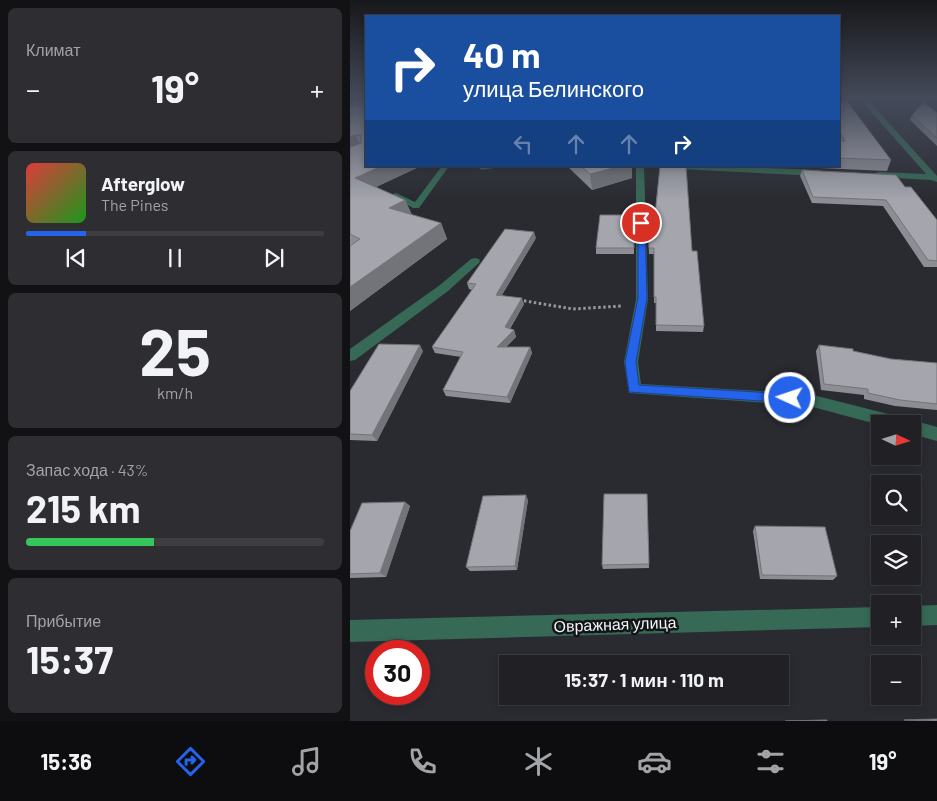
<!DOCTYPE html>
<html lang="ru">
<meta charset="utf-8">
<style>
body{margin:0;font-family:Barlow,sans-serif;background:#2d2d32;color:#f1f3f6;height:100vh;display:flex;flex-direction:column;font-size:19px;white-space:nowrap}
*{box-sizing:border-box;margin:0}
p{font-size:16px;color:#a2a3a7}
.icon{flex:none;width:28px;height:28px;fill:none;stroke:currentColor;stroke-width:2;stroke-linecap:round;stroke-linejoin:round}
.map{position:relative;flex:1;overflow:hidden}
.sheet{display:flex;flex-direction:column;gap:8px;padding:8px;background:#121214;width:350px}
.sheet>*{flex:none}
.guide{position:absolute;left:15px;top:15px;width:475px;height:152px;border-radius:0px;box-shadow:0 2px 8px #0003,0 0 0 1px #3d3e42;background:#1a4fa0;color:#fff;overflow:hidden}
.needle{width:32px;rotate:94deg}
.fabs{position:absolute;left:521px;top:415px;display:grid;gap:10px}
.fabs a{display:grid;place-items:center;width:50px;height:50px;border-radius:0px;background:#202025;box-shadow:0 2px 8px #0003,0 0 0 1px #3d3e42;font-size:25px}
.speed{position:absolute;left:15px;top:640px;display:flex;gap:10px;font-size:25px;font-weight:700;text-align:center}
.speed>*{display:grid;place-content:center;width:65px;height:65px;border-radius:50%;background:#202025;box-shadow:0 2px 8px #0003,0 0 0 1px #3d3e42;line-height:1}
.speed .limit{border:8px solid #d22;background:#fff;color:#111}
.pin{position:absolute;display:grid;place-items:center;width:42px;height:42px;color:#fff;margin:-21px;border:2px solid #fff;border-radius:50%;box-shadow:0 1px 5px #0007}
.me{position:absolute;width:55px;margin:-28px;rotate:273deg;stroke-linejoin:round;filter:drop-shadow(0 0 4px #0008)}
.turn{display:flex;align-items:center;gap:18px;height:105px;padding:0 15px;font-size:22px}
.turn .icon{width:65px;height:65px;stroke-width:2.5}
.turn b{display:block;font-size:35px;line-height:42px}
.lanes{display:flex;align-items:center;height:48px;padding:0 15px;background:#0003;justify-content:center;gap:25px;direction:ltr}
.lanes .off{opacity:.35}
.big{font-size:38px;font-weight:700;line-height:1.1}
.sheet .card{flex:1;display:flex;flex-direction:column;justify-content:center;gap:8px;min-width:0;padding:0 18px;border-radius:8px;background:#2d2d32}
.sheet .dial{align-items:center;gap:0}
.dial b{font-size:65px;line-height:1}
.song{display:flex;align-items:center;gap:15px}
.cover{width:60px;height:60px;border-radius:8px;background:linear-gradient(135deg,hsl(0 70% 55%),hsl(120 70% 35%))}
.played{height:5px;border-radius:2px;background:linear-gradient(90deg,#2563eb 20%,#3d3e42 20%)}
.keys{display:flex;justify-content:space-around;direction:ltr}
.heat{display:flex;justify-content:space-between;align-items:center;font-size:28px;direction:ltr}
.charge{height:8px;border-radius:4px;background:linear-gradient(90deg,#34c759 43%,#3d3e42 0)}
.trip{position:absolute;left:149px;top:655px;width:290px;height:50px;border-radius:0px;background:#202025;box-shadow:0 2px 8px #0003,0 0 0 1px #3d3e42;font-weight:700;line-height:50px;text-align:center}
.dock{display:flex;height:80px;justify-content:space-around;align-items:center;background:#0d0d0f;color:#a2a3a7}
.dock .icon{width:35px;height:35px}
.dock .selected{color:#2563eb}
.dock b{font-size:22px;color:#f1f3f6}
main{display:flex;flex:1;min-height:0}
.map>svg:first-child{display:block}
</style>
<main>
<section class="sheet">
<div class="card"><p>Климат</p>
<div class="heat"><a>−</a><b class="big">19°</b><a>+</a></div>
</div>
<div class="card">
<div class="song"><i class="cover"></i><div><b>Afterglow</b><p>The Pines</p></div></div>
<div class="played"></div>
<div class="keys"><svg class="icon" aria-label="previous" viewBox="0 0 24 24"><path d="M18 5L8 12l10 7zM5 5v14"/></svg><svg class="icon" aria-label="pause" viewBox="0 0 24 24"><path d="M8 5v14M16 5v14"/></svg><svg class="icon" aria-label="next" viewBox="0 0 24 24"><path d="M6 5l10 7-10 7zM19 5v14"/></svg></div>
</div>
<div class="card dial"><b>25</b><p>km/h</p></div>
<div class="card"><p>Запас хода · 43%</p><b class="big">215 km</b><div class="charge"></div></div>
<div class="card"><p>Прибытие</p><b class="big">15:37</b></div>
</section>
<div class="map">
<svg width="587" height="721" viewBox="0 0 587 721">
<rect width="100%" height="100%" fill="#2a2b31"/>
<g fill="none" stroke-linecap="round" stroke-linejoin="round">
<path stroke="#97989d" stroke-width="3" stroke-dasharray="2.5 2.5" stroke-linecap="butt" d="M 169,300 L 223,309 L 272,306"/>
<g fill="#366956" fill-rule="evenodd">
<path d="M 92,166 L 99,166 L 69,208 L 63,208 L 39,195 L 46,193 L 65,202 Z"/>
<path d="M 129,166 L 156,166 L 132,170 L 129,168 Z"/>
</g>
<g fill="#366956" fill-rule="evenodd">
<path d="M 510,99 L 517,99 L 587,176 L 587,182 L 581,180 L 526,177 L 526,173 L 529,172 L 576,174 Z"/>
<path d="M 286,166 L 294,166 L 298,299 L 288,362 L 291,384 L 459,394 L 550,417 L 555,419 L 557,422 L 562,420 L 587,427 L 587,441 L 562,434 L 562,424 L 530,425 L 459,406 L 279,393 L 274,362 L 286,299 Z"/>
<path d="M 304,166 L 372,166 L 470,170 L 474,173 L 470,176 L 308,168 Z"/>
<path d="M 125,258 L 129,259 L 130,261 L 129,263 L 98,291 L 5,360 L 0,361 L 0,349 L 90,285 L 121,259 Z"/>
<path d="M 587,605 L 587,625 L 562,626 L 562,606 Z"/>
<path d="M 530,607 L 530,627 L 0,642 L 0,620 Z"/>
</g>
</g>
<g fill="#8d8e95">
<path d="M 0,100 L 16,100 L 16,166 L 71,166 L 26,187 L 55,200 L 62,215 L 91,223 L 97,239 L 0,311 L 0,246 L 1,246 L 0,245 Z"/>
<path d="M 489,100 L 541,160 L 537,171 L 446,167 L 446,166 L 489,166 Z"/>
<path d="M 587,113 L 587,146 L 560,120 L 562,115 Z"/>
<path d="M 217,166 L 282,166 L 282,178 L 242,190 Z"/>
<path d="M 452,170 L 555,187 L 587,220 L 587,267 L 574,267 L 533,206 L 462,203 L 450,176 Z"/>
<path d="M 284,215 L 284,254 L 246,254 L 246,248 Z"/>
<path d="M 305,215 L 342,251 L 354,326 L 353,332 L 306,331 L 306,303 L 304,303 L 304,254 L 299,254 L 298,221 Z"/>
<path d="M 186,238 L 152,295 L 174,304 L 160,329 L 164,330 L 166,337 L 156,347 L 180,347 L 182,353 L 160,403 L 96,396 L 93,390 L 111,357 L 85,353 L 82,347 L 122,290 L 119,289 L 117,283 Z"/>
<path d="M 469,345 L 503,351 L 541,359 L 587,363 L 587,410 L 545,406 L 514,399 L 514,395 L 471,390 L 466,351 Z"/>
<path d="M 73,351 L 27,441 L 0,440 L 0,391 Z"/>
<path d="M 297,494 L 299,568 L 253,569 L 252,565 Z"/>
<path d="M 178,500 L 167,570 L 120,571 L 116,567 Z"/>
<path d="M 55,502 L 60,506 L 36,577 L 0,578 L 0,531 Z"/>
<path d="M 405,526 L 487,576 L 483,580 L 410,579 L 403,531 Z"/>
</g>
<g fill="#737479">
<path d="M 5,135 L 12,149 L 0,155 L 0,137 Z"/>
<path d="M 32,166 L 71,166 L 13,193 L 5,178 Z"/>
<path d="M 271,166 L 282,166 L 282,178 L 242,190 L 240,174 Z"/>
<path d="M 55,200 L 62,215 L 39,208 Z"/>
<path d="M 91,223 L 97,239 L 0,311 L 0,287 Z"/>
<path d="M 184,232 L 186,238 L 148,301 L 146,295 Z"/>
<path d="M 172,298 L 174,304 L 157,333 L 155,327 Z"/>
<path d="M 164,330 L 166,337 L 150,353 L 147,347 Z"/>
<path d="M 70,345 L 73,351 L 27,441 L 22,435 Z"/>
<path d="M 180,347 L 182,353 L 160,403 L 157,397 Z"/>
<path d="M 176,495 L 178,500 L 167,570 L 165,566 Z"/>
<path d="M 55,502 L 60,506 L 36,577 L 30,573 Z"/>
</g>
<g fill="#a4a5ad" stroke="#737479">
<path d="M 10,100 L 16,100 L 16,166 L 32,166 L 5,178 L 55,200 L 39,208 L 91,223 L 0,287 L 0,246 L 10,239 L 0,234 L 0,147 L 11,143 L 11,135 L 5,135 L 0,137 L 0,104 L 10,106 L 12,100 Z"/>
<path d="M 489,100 L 496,100 L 541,160 L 489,158 L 489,141 L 495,141 L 489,131 Z"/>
<path d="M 574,102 L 587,113 L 587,138 L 562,115 Z"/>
<path d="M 231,166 L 271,166 L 240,174 Z"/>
<path d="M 310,166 L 336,166 L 342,251 L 347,251 L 354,326 L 306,325 L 306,297 L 304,297 L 304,248 L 299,248 L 298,215 L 305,215 Z"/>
<path d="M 452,170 L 546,175 L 555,187 L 561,187 L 587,220 L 587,261 L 578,260 L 536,200 L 463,197 Z"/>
<path d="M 250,215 L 284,215 L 284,248 L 246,248 Z"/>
<path d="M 155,229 L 184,232 L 146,295 L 172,298 L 155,327 L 164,330 L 147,347 L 180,347 L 157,397 L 93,390 L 113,352 L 82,347 L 126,284 L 117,283 Z"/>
<path d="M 29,344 L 70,345 L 22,435 L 0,434 L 0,391 Z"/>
<path d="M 469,345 L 503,349 L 503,351 L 541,359 L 587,363 L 587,404 L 550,400 L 518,393 L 518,389 L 474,384 Z"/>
<path d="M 254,494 L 297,494 L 299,564 L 252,565 Z"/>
<path d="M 176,495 L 165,566 L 116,567 L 133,496 Z"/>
<path d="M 55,502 L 30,573 L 0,574 L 0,531 L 12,503 Z"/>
<path d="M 405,526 L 475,527 L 487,576 L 412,575 Z"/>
<path d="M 587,719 L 587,721 L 554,720 Z"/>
<path d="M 477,720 L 477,721 L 435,721 Z"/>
</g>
<linearGradient id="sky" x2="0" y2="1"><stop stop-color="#17181b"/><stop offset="0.49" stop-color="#444a5a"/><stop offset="1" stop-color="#444a5a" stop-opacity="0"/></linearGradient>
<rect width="587" height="200" fill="url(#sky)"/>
<path fill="#2563eb" stroke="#184099" d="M 288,221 L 295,223 L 297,298 L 286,362 L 289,385 L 440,394 L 445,395 L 446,398 L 445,402 L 440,403 L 279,392 L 275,362 L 288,298 Z"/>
<g text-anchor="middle" stroke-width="5" stroke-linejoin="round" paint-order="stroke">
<g font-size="16" fill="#f3f4f8" stroke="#131416">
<text transform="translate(265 624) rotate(-2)" y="6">Овражная улица</text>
</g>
</g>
</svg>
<div class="fabs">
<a><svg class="needle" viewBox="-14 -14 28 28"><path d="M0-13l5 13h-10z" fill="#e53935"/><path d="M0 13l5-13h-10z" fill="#a2a3a7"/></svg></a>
<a><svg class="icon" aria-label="search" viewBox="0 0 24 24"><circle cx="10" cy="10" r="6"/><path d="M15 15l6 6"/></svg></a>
<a><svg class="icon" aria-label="layers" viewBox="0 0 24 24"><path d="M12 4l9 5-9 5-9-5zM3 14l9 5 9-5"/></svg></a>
<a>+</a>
<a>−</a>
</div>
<div class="speed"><div class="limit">30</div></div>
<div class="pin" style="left:291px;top:223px;background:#d93025"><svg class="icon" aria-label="arrive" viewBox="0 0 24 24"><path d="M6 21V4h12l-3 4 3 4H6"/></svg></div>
<svg class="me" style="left:440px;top:398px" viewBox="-20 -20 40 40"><circle r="17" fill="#2563eb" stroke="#fff" stroke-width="3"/><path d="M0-11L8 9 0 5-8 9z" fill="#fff"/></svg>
<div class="trip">15:37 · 1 мин · 110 m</div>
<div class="guide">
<div class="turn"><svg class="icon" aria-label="right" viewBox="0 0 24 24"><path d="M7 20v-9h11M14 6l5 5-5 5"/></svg><div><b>40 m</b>улица Белинского</div></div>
<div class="lanes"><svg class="icon off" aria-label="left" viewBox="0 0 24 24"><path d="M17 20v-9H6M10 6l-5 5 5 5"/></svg><svg class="icon off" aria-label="ahead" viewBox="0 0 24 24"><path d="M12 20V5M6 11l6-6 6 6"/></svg><svg class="icon off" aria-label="ahead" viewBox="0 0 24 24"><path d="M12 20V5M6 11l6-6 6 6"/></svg><svg class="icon" aria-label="right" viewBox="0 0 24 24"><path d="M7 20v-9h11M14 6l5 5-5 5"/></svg></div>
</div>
</div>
</main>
<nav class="dock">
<b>15:36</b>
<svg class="icon selected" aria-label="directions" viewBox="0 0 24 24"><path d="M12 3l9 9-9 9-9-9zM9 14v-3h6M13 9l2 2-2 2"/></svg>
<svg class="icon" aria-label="music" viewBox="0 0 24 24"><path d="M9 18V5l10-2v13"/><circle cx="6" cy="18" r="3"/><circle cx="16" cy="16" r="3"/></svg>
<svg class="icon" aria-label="phone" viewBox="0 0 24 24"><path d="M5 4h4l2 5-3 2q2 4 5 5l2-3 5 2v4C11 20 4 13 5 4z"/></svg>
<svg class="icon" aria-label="climate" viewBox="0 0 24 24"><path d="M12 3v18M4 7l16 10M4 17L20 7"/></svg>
<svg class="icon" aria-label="car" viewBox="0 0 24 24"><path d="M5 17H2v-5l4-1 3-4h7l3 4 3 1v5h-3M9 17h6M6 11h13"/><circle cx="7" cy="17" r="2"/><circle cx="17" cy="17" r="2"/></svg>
<svg class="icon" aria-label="filters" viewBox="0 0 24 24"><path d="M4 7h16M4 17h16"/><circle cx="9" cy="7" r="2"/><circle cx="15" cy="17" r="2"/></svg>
<b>19°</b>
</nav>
